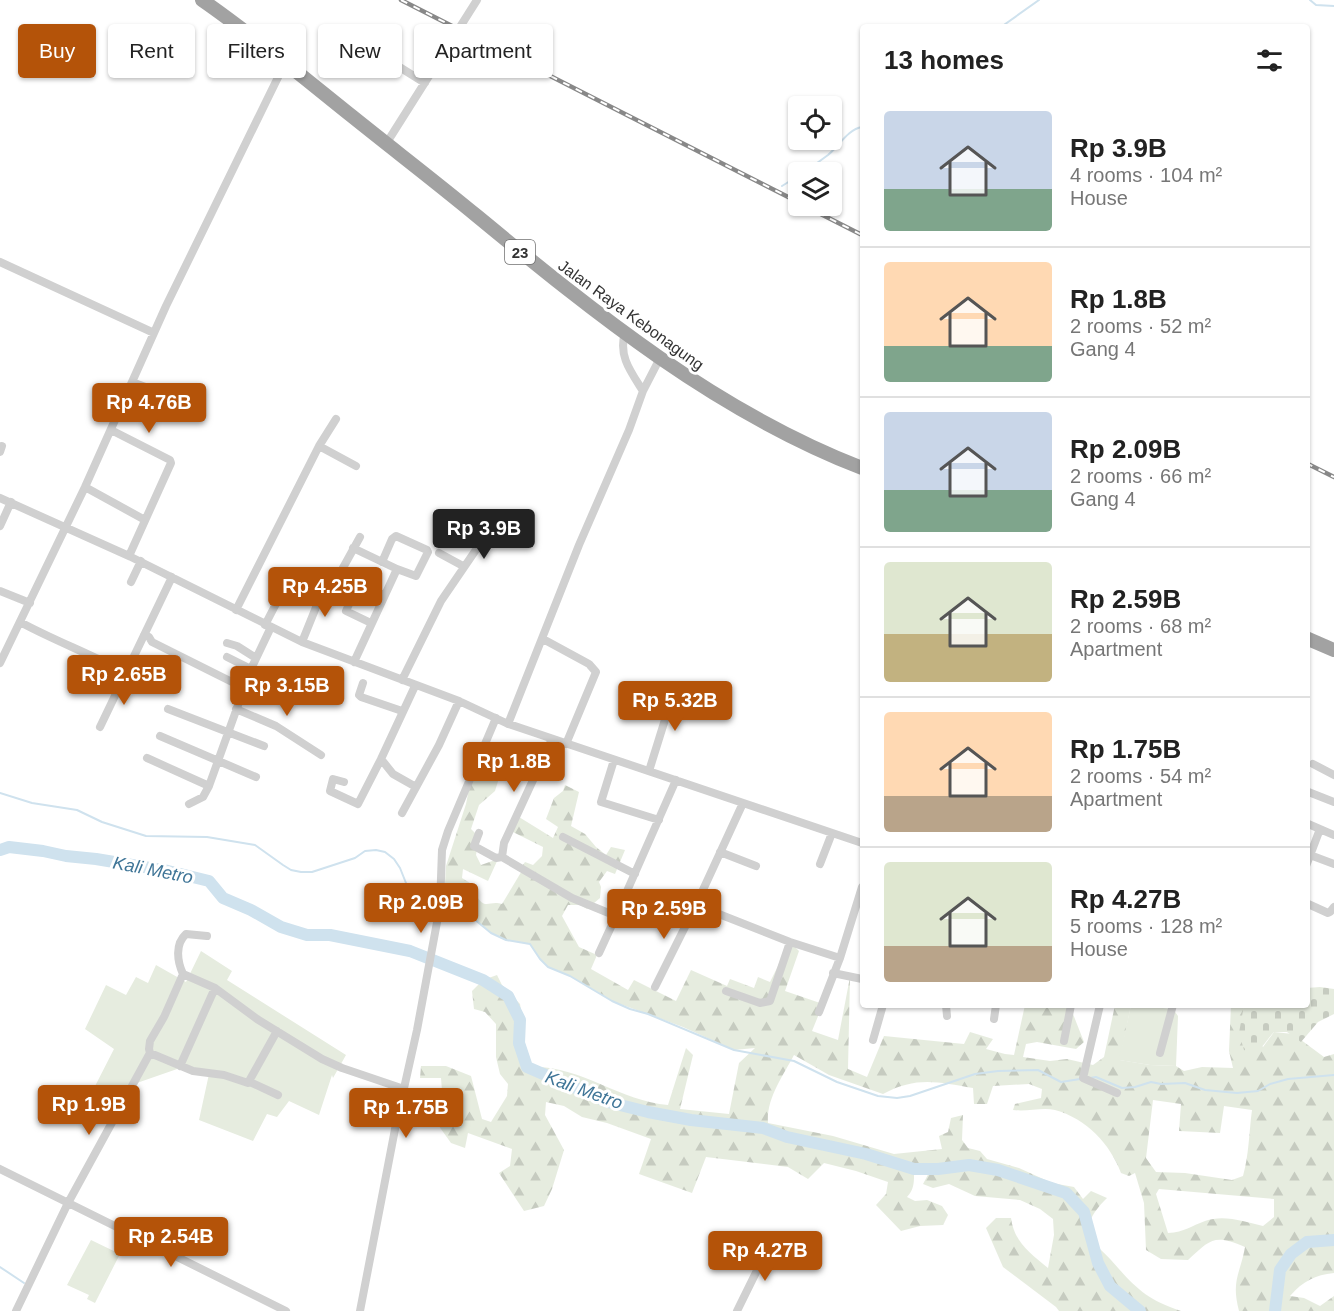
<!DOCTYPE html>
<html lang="en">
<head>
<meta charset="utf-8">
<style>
  :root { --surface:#fff; --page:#f6f6f6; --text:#222; --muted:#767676; --line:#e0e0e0; --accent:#b45309 }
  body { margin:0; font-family:Helvetica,sans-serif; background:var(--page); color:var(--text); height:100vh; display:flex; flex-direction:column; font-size:22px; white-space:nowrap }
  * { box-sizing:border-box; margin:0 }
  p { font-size:20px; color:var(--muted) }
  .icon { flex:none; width:33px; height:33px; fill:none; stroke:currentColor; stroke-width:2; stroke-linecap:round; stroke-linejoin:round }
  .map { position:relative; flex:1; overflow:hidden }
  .side { position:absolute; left:860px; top:24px; width:450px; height:984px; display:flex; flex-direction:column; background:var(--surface); border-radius:6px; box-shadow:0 2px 4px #0004 }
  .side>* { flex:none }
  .guide { position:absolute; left:18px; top:24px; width:570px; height:54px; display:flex; gap:12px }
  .buttons { position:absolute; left:788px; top:96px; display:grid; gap:12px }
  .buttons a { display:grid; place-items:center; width:54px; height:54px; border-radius:6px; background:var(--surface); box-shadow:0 2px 4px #0004; font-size:30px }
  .price { position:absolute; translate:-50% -51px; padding:0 14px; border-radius:6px; background:var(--accent); color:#fff; font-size:20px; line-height:39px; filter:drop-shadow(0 2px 3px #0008) }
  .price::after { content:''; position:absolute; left:50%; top:36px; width:18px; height:14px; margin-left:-9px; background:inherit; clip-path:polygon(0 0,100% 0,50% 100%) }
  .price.current { background:#222; color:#fff }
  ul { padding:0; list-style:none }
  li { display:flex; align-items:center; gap:18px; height:150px; padding:0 24px }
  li+li { border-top:2px solid var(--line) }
  li span { display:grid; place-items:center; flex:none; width:168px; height:120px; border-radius:6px; color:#555 }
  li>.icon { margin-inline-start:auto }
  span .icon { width:72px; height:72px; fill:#fffc; stroke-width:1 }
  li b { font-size:26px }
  h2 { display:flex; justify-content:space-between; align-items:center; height:72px; padding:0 24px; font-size:26px }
  .tag { padding:0 21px; border-radius:6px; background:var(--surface); box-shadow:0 2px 4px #0004; font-size:21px; line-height:54px }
  .tag.current { background:var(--accent); color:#fff }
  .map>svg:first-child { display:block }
</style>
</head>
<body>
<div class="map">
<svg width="1334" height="1311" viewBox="0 0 1334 1311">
  <defs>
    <pattern id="forest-firs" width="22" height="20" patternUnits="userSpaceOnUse" patternTransform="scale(1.5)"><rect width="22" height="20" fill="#e6ecdf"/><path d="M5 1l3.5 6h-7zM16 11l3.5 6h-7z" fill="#c6cbc0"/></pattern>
    <pattern id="cemetery-stones" width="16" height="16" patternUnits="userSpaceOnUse" patternTransform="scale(1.5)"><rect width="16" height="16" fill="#e6ecdf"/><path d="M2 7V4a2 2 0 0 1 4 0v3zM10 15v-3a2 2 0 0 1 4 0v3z" fill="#c6cbc0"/></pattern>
  </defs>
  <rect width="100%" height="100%" fill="#fff"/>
  <path fill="url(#forest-firs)" fill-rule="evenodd" d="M473,769L500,775L495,791L479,805L471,829L479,837L476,855L481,865L498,859L488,881L463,869L462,878L478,888L476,895C485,911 489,900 502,904L523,869H520L525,862L533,865L542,856L543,847L511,831L519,817L553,838L558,827L546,819L554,798L563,791L565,785L579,792L571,826L585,834L596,847L606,855L611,847L625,850L615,874L607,871L599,882L601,887L600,898L587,909L580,905H568L562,916L579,947L597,955L591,969L628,990L634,980L676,1001L691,970L727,986L730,979L754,988L758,977L770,982L790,942L799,951L785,991L823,1004L812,1031L838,1040L850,977L848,1069L867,1077L884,1036L964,1044L970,1032L993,1039L986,1049L1005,1054L1014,1055L1025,1005H1074L1073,1014L1084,1042L1076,1049L1037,1042L1026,1044L1023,1057L1050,1061L1067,1059L1093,1065L1104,1057L1115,1005H1131L1120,1060L1150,1065L1176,1066L1184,1071L1202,1067L1233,1068L1229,1051L1231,1005H1244L1243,1015L1263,1047L1274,1032L1293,1034L1324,1057L1334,1054V1273C1315,1275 1303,1281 1290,1296L1304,1298L1320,1306L1334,1296V1311H1239C1231,1280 1240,1275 1245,1247C1214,1234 1211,1239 1188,1260L1161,1259L1146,1250L1144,1203L1135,1173L1129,1176L1121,1173C1110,1144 1087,1119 1055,1110C1042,1107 1027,1112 1013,1110L1015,1104L1041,1098L1042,1089L1029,1084L993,1086L987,1104H974L973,1088C938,1082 916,1076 883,1094L829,1075L794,1055C783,1076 766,1099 768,1123L833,1136L894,1154L942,1149L939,1136L948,1132L951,1118L963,1115L962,1140L968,1148L980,1151L987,1159L1019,1168L1052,1183L1074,1187L1083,1199L1091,1191L1107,1198C1098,1207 1085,1221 1090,1235C1093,1244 1104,1252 1111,1260C1135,1287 1145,1299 1181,1311H1059L1056,1307L1003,1267L986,1228L996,1218H1011C1014,1242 1030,1253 1048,1268L1054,1235L1053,1219L1040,1209L1020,1200L975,1196L949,1184L933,1188L923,1184L931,1169H914C914,1180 915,1189 907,1197L915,1201L927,1200L942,1206L948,1215L943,1225L920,1226L901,1231L876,1205L886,1194L888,1182L856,1171L824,1163L808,1179L788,1167L706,1157L692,1193L639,1174L651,1139L607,1123L582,1117L564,1106L546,1102L545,1115L564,1150L552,1189L544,1206L524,1211L499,1173L510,1166L512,1149L468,1133L465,1148L451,1143L436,1122L444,1116L441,1078H420L421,1066H446L471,1076L482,1119L491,1122L507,1096L508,1084L500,1074L496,1057V1024L485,1012L474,1009L472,991L483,980L497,975L502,985L520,1004L523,1022L519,1043L527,1067C577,1063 619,1101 668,1105L686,1048L693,1055L680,1109L729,1114L739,1063L755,1048L734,1050L683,1027L612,1001L570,976L548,967L540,959L530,944L506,940L491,933L474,919L439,914L443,883H445L446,866L466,804ZM1153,1100L1181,1104L1179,1131L1220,1133L1224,1106L1252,1110C1249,1132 1249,1155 1243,1176L1232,1180L1185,1173L1156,1172L1146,1158ZM1159,1189L1274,1199V1217L1263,1226C1245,1222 1224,1214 1205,1221C1191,1226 1185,1232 1168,1233L1156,1194Z"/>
  <path fill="url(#cemetery-stones)" d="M1320,987L1334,989V1014L1318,1022L1301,1042L1287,1032H1274C1264,1042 1260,1057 1244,1050L1239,1033L1244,1005H1306L1307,988Z"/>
  <path fill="#e6ecdf" d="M201,951L232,971L227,980L346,1055L333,1078L332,1075L319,1115L289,1101L277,1117L267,1114L253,1141L199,1120L209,1074L180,1068L134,1084L120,1112L91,1094L114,1049L85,1029L106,985L126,995L136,977L148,983L156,965L186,982Z
    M1131,1005L1173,1009L1178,1016L1176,1066L1150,1065L1119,1060Z
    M91,1240L120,1254L95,1303L87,1299L89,1295L67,1285Z"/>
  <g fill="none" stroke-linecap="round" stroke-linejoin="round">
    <path stroke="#cfe2ee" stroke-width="2" d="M1310,0L1316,5L1334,6
      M1001,27L1039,0
      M803,172C812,167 820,161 828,155C839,146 848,129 862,127
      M782,186L798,176
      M0,793L32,803L77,810L102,822L146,836L207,837L255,845L283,865L291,870L301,872H312L355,858L365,851L376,850L385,852L394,859L400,868L414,903L420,908L447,916L474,919L491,933L506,940L530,944L540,959L548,967L570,976L612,1001L630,1009L648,1014L734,1050L794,1061L837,1082L878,1096L897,1098L910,1096L975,1074L998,1071L1038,1070L1061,1082L1080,1079
      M1090,1078L1096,1077L1122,1088L1135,1087L1151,1082L1161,1084L1185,1083L1205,1090L1237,1093L1258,1091L1270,1084L1288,1079L1334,1075
      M0,1267L24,1283"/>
    <path stroke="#cfe2ee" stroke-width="12" d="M0,850L9,847L43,851L66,856L96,859L168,871L209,881L223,898L251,910L281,927L307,935H330L410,951L483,980L508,996L520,1020L519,1043L527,1067L608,1102L648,1112L691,1120L763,1128L787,1137L866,1154L914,1169H938L969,1165L998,1170L1066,1193L1084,1212L1098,1263L1110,1286L1140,1311
      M1275,1311L1280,1270L1291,1254L1307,1242L1334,1240"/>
    <path stroke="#d0d0d0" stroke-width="8" d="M377,53L425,83
      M386,144L477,0
      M0,262L154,333
      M132,382L183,401
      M643,391L660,358
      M111,430L170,460L171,463L129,556
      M319,446L356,466
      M0,452L2,446
      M85,487L145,520
      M0,498L129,556L302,642L459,701L506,723L862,843
      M0,526L11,502
      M360,537L339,575L384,595
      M353,548L397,569
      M439,553L463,566
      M131,582L141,561
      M358,584L346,611L371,623
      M0,591L30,603
      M236,610L319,446L336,419
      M20,622C55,641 91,654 126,673
      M265,625L291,575
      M144,635L149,637L152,642L244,688
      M543,639L589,664L596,672L566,744
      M302,642L325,585
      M227,643L237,646L256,658
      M227,657L251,669
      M354,662L397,569L416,576L428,552L427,550L396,536L392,539L382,562
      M0,663L85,487L166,306L285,63
      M402,680L441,601L484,538
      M363,683L359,695L361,697L402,711
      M168,709L264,746
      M236,709L276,726L321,755
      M508,724L579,545L629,430L643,391C631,372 618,356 625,333
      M100,727L172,577
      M160,736L256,777
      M552,739L504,843L502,857L572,898L616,916L676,780
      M147,758L209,786
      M381,759L393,774L416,787
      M614,760L601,802L659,820
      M1313,764L1334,775
      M649,771L668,710L661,702
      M344,782L333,779L330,791L358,804L381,759L415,686
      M1306,791L1334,802
      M189,804L203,797L209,786L251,669L271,627
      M402,813L439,745L459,701
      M1306,823L1334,835
      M479,833L474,846L496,858L502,857
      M563,837L635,874
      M720,852L756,866
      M1310,855L1334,864
      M820,864L832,833
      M1306,866L1320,829
      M1306,903L1328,913L1330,912L1334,907
      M696,905L790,942L840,958
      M599,953L616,916
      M833,973L862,979
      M183,974C177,961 175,944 186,934L207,936
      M655,987L696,905L743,803
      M726,991L760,1003L770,1001L790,942
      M946,1005L947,1016
      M1100,1005L1083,1078L1117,1093
      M819,1012L840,958L862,887
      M994,1019L996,1005
      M873,1040L883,1005
      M1064,1041L1071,1005
      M150,1053L193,1071L224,1075L248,1083L277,1031
      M1160,1053L1173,1005
      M180,1066L215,988
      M250,1082L278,1095
      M0,1169L286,1311
      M16,1311L68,1203L150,1053L149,1049L150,1041L164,1017L183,974L215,988L257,1019L322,1059L342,1068L404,1089
      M360,1311L396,1124L417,1030L440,906L442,850L448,831L496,718
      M737,1311L771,1242"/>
    <path stroke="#a2a2a2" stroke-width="14" d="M202,0C254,36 303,77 353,117C394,150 436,182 477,216C596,314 717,412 862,468
      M1306,638L1334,650"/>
    <defs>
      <path id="rail" d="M401,0L798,202
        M805,206L862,235
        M1306,463L1334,477"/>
    </defs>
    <use href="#rail" stroke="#888" stroke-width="4.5"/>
    <use href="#rail" stroke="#fff" stroke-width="2" stroke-dasharray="7" stroke-linecap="butt"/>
  </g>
  <g text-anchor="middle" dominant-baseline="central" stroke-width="6" stroke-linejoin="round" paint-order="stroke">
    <rect fill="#fff" stroke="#707070" stroke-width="1.5" x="505" y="240" width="30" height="24" rx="4.5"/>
    <g font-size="15" font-weight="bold" fill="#333">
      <text x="520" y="252">23</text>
    </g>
    <g font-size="16" fill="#333" stroke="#fff">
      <text transform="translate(631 315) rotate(36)">Jalan Raya Kebonagung</text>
    </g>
    <g font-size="18" font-style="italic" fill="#3f7597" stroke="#fff">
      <text transform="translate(153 870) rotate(11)">Kali Metro</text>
      <text transform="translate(584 1090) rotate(20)">Kali Metro</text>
    </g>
  </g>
</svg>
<div class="buttons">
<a><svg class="icon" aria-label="locate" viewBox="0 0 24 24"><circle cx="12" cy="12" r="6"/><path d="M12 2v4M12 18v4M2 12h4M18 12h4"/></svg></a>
<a><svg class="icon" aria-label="layers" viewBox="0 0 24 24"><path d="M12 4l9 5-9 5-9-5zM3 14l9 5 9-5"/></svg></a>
</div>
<b class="price" style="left:149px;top:434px">Rp 4.76B</b>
<b class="price current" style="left:484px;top:560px">Rp 3.9B</b>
<b class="price" style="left:325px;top:618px">Rp 4.25B</b>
<b class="price" style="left:124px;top:706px">Rp 2.65B</b>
<b class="price" style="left:287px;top:717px">Rp 3.15B</b>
<b class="price" style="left:675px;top:732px">Rp 5.32B</b>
<b class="price" style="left:514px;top:793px">Rp 1.8B</b>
<b class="price" style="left:421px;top:934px">Rp 2.09B</b>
<b class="price" style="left:664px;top:940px">Rp 2.59B</b>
<b class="price" style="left:89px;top:1136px">Rp 1.9B</b>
<b class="price" style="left:406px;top:1139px">Rp 1.75B</b>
<b class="price" style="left:171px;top:1268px">Rp 2.54B</b>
<b class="price" style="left:765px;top:1282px">Rp 4.27B</b>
<div class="guide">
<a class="tag current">Buy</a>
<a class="tag">Rent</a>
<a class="tag">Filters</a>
<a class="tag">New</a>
<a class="tag">Apartment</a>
</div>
<section class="side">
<h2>13 homes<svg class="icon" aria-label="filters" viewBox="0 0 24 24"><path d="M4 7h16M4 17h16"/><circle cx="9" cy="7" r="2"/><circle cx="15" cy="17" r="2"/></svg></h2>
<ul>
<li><span style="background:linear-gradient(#c9d6e8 65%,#7fa58c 0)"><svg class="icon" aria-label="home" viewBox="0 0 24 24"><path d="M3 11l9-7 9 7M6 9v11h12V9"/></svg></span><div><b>Rp 3.9B</b><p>4 rooms · 104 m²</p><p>House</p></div></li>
<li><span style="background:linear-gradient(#ffd9b3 70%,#7fa58c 0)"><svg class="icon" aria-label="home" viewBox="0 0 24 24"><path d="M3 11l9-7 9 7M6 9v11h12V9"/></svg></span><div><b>Rp 1.8B</b><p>2 rooms · 52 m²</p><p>Gang 4</p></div></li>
<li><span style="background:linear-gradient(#c9d6e8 65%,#7fa58c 0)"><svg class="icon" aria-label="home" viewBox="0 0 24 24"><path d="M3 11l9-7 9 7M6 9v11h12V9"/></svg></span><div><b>Rp 2.09B</b><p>2 rooms · 66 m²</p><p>Gang 4</p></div></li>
<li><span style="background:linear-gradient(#dfe7d0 60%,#c2b280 0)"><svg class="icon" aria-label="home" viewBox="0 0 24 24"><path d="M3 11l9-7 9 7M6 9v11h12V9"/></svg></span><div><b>Rp 2.59B</b><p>2 rooms · 68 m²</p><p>Apartment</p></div></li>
<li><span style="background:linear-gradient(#ffd9b3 70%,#b9a48a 0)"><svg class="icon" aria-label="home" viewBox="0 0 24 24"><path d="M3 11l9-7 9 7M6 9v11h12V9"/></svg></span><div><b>Rp 1.75B</b><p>2 rooms · 54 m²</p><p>Apartment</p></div></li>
<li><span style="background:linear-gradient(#dfe7d0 70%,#b9a48a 0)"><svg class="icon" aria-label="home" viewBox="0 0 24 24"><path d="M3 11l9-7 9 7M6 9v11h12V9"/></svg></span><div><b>Rp 4.27B</b><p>5 rooms · 128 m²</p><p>House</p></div></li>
</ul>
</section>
</div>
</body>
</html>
